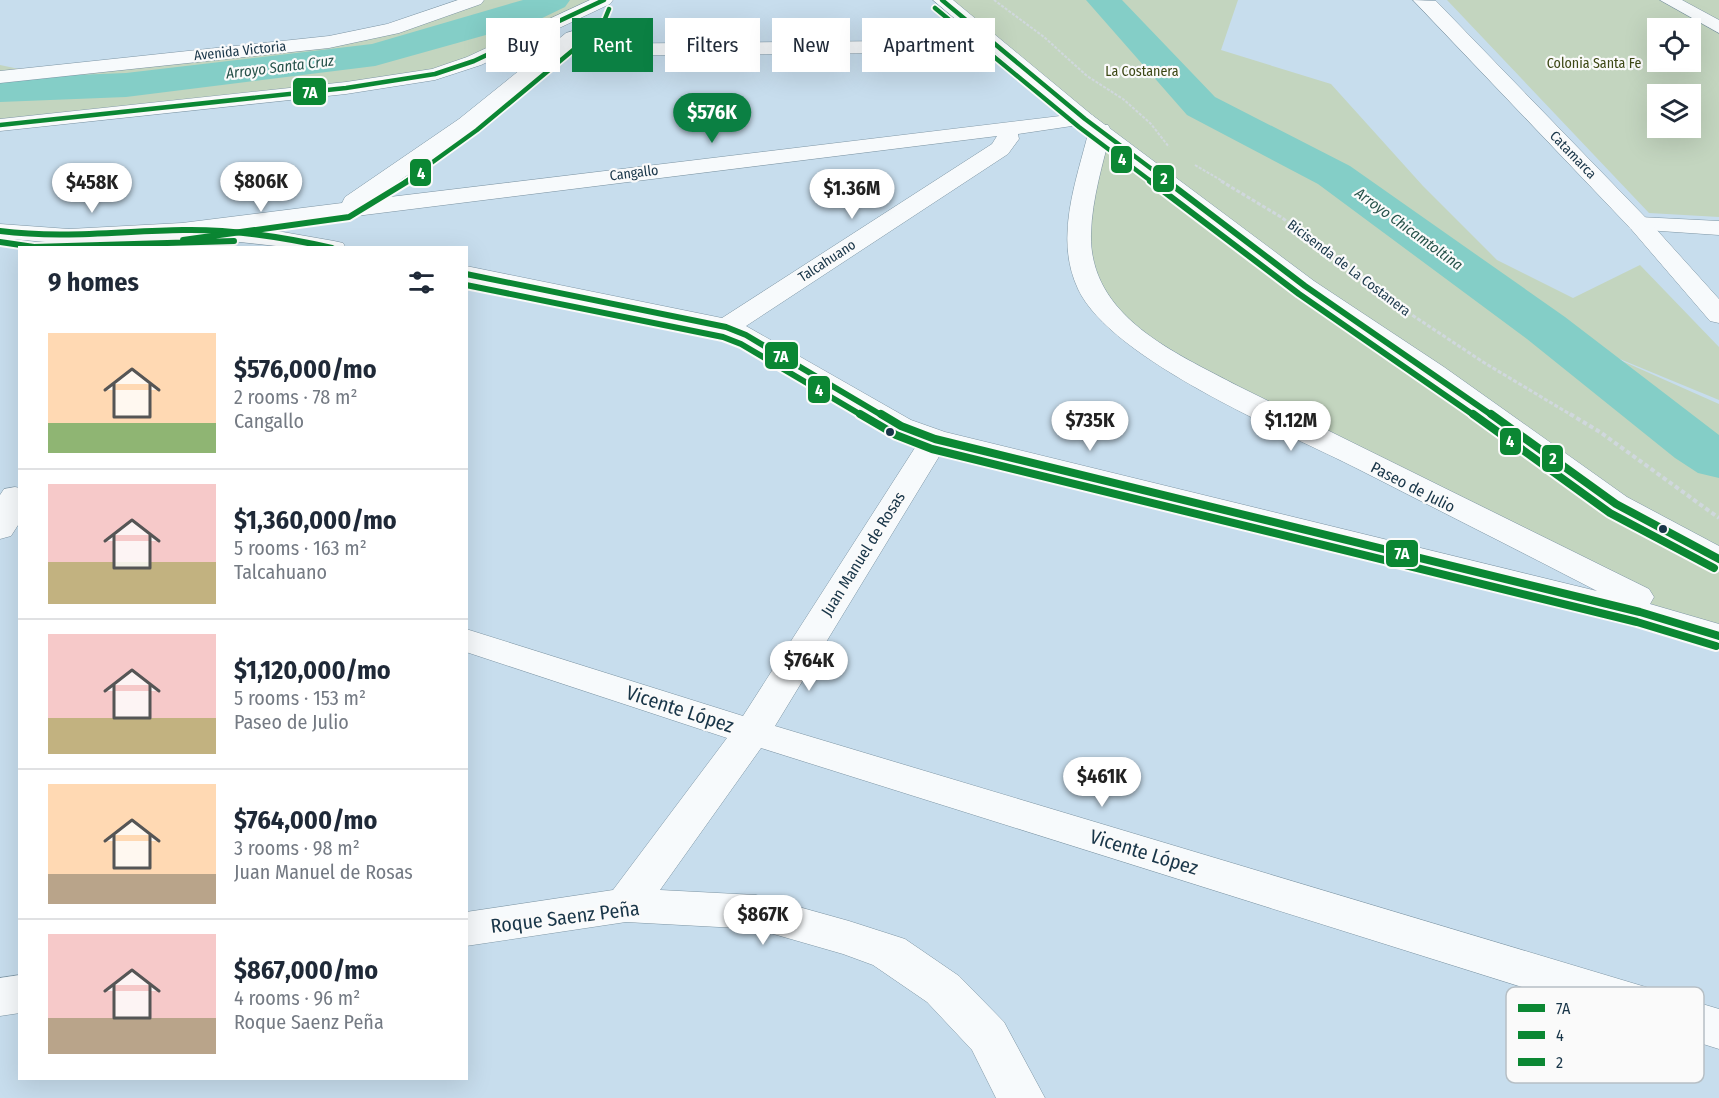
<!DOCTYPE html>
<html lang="en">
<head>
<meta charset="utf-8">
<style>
  :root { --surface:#fff; --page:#f6f6f7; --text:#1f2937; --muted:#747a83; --line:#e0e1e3; --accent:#0b8043 }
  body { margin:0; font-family:"Fira Sans Condensed",sans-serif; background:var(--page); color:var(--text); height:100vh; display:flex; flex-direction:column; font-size:22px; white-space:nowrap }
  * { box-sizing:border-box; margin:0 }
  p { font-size:20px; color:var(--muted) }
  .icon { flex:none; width:33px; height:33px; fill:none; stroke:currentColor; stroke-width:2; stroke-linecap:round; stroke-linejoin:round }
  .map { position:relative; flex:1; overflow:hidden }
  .side { position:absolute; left:18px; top:246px; width:450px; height:834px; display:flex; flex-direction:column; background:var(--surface); border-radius:0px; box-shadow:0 6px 24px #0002 }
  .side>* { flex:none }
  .top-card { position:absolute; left:486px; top:18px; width:570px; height:54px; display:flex; gap:12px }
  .fabs { position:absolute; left:1647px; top:18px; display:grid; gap:12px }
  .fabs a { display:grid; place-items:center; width:54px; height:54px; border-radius:0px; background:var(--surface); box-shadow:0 6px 24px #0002; font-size:30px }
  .price { position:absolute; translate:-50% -51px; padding:0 14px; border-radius:21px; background:#fff; color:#222; font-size:20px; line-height:39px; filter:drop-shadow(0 2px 3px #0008) }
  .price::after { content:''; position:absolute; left:50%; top:36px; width:18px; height:14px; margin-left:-9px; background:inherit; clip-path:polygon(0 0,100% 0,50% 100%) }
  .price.current { background:var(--accent); color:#fff }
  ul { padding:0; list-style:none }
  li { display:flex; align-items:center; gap:18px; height:150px; padding:0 30px }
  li+li { border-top:2px solid var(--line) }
  li span { display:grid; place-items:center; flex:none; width:168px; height:120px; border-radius:0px; color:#555 }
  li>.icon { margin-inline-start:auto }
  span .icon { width:72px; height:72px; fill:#fffc; stroke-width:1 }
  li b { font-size:26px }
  h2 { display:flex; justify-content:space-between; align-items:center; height:72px; padding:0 30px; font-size:26px }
  .chip { padding:0 21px; border-radius:0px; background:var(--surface); box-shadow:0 6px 24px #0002; font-size:21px; line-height:54px }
  .chip.current { background:var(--accent); color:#fff }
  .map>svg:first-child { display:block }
</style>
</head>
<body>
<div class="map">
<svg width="1719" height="1098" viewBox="0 0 1719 1098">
  <rect width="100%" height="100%" fill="#c7dded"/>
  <path fill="#c3d5bf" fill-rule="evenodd" d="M475,0H604L435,74L0,125V65L38,73L329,42Z
    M942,0H1238L1221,50L1331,84L1423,186L1497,260L1573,298L1640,265L1719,347V400L1593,348L1719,404V634L1708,632L1335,447L1100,308L1079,238L1100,130Z
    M1447,0H1719V217L1649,213ZM1658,28H1690V62H1658ZM1658,94H1690V128H1658Z"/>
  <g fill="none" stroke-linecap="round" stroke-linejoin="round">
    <path fill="#84cec7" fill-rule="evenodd" d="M523,0H570L565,7L536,21L375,66L126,97L0,102V78L126,73L372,44Z
      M1086,0H1122L1215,97L1350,166L1565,317L1719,435V478L1698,473L1675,458L1527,339L1318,184L1187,115Z"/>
    <defs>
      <path id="minor" d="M458,0H484L481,4L399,33L329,48L0,83V71L329,36L387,24Z
        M590,0H613L610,4L481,65L435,80L346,94L0,131V119L346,82L432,69L467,57Z
        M1660,0H1682L1719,20V33Z
        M573,31L582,37L576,44L998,40L1008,46L998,52L563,56L474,129L373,199L1085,113L1092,115L1096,119L1092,123L1018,134L1019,139L1008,154L746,326L911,420L945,432L1597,591C1518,550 1438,510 1358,469C1287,433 1111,360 1078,289C1054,238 1076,182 1089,130L1092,125H1108L1111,130C1103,164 1092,198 1091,234C1089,317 1176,353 1238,386L1649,589L1654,597L1650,604L1719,624V647L1631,621L943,450L775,726L1719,1009V1049L761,748L660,890L756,895L849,921L905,939L959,976L1004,1022L1045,1098H996L972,1050L927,1002L873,965L843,954L756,929L626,922L466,946V912L613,890L727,738L466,652V629L743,716L918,443L891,432L736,341L719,334L466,282V266L722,318L992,144L997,136L260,228L334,241L343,243L346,248H294L203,238L69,244L0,238V224L69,229L182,223L342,203L345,197L459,119L566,33Z
        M1639,217L1719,221V235L1631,229L1627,224L1631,219Z
        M15,487L20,488V522L11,536L0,539V495L4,489Z
        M20,975V1013L0,1016V978Z"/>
      <path id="tertiary" d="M933,0H953L1092,115L1314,281L1444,367L1627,497L1719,546V569L1707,566L1605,511L1424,379L1296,291L1078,123Z
        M1413,0L1436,1L1647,219L1719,299V323L1710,321L1631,229Z"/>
    </defs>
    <use href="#minor" stroke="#7d95a4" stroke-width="1"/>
    <use href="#tertiary" stroke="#7d95a4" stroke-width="1"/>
    <path stroke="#d0d8dd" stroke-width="2" stroke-dasharray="3 1.5" stroke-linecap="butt" d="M994,0L1044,37L1087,76L1123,99L1151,124L1169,147
      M1195,165L1224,182"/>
    <path stroke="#d0d8dd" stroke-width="3" stroke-dasharray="4 2" stroke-linecap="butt" d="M1221,181L1281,217L1409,313L1483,362L1573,416"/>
    <path stroke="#d0d8dd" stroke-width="4" stroke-dasharray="4.5 3" stroke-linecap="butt" d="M1570,414L1600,432L1719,518"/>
    <use href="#minor" fill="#f7fafc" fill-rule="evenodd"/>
    <use href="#tertiary" fill="#f7fafc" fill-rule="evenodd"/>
    <defs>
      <path id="bus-1-far2" d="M0,125L346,88L435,74L474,61L604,0"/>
      <path id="bus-1-far1" d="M0,231C61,239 121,231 183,230C233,229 283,237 332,248
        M466,274L726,327L746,335L883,416"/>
      <path id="bus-1" d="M881,414L901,426L935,439L1640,612L1719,636"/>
      <path id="bus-2-far2" d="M935,8L1079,127L1152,182
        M405,182L477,130L602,26L609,9"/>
      <path id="bus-2-far1" d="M1150,181L1299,294L1475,416
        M183,240L349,217L408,181
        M0,242L34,247L234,241
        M466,285L723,337L741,344L863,416"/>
      <path id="bus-2" d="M860,414L896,435L932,449L1637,622L1716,646
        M1473,414L1610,513L1714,568"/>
      <path id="bus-3-far2" d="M942,0L1085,119L1169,182"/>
      <path id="bus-3-far1" d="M1167,181L1305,286L1493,416"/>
      <path id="bus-3" d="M1491,414L1616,504L1719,559"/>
    </defs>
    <use href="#bus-1-far2" stroke="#fafafa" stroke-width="8"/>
    <use href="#bus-1-far1" stroke="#fafafa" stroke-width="10"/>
    <use href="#bus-1" stroke="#fafafa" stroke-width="12"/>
    <use href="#bus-2-far2" stroke="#fafafa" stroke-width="8"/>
    <use href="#bus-2-far1" stroke="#fafafa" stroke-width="10"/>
    <use href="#bus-2" stroke="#fafafa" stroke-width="12"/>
    <use href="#bus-3-far2" stroke="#fafafa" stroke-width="8"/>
    <use href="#bus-3-far1" stroke="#fafafa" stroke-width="10"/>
    <use href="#bus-3" stroke="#fafafa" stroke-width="12"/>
    <use href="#bus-1-far2" stroke="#0b8733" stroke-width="4.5"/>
    <use href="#bus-1-far1" stroke="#0b8733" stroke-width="6"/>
    <use href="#bus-1" stroke="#0b8733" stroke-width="8"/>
    <use href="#bus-2-far2" stroke="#0b8733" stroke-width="4.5"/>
    <use href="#bus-2-far1" stroke="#0b8733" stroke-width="6"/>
    <use href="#bus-2" stroke="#0b8733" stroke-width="8"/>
    <use href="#bus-3-far2" stroke="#0b8733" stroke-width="4.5"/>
    <use href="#bus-3-far1" stroke="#0b8733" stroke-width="6"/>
    <use href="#bus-3" stroke="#0b8733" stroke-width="8"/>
  </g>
  <g fill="#183548" stroke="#fafafa" stroke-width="2">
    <circle cx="890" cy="432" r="5"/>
    <circle cx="1663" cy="529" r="5"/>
  </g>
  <g text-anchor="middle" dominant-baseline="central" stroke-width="4.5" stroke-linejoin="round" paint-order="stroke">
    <g font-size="14" fill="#183548" stroke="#fafafa">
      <text transform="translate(240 51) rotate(-6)">Avenida Victoria</text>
      <text transform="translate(1573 155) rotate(46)">Catamarca</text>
      <text transform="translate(634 173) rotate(-7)">Cangallo</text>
      <text transform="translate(827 261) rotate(-33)">Talcahuano</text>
      <text transform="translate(1349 268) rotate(37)">Bicisenda de La Costanera</text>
    </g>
    <g font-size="14" fill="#3d4815" stroke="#fafafa">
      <text x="1594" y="63">Colonia Santa Fe</text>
      <text x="1142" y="71">La Costanera</text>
    </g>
    <g font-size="15" font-style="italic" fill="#27534b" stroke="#fafafa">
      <text transform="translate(280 67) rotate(-7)">Arroyo Santa Cruz</text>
      <text transform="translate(1409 229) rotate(36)">Arroyo Chicamtoltina</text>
    </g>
    <g font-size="16" fill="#183548" stroke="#fafafa">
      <text transform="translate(1413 487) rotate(27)">Paseo de Julio</text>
      <text transform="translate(863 554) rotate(-58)">Juan Manuel de Rosas</text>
    </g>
    <g font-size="20" fill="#183548" stroke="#fafafa">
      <text transform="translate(680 709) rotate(18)">Vicente López</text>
      <text transform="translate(1144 852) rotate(17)">Vicente López</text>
      <text transform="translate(565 917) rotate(-7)">Roque Saenz Peña</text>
    </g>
  </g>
  <rect x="1506" y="987" width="198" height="96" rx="9" fill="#fafafa" stroke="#b6bfc5" stroke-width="1.5"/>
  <rect x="1518" y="1004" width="27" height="8" fill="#0b8733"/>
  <rect x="1518" y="1031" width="27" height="8" fill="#0b8733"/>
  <rect x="1518" y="1058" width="27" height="8" fill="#0b8733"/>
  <g font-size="16" fill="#183548">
    <text x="1556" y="1014">7A</text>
    <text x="1556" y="1041">4</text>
    <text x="1556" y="1068">2</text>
  </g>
  <g stroke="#fafafa" stroke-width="2">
    <rect x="292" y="77" width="35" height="29" rx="6" fill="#0b8733"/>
    <rect x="1110" y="145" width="23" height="29" rx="6" fill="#0b8733"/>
    <rect x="409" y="158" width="23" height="29" rx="6" fill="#0b8733"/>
    <rect x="1152" y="164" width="23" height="29" rx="6" fill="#0b8733"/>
    <rect x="764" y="341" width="35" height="29" rx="6" fill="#0b8733"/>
    <rect x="807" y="375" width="24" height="29" rx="6" fill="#0b8733"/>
    <rect x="1499" y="427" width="23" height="29" rx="6" fill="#0b8733"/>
    <rect x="1541" y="444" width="23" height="29" rx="6" fill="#0b8733"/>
    <rect x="1385" y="539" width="34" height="29" rx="6" fill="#0b8733"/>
  </g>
  <g font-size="16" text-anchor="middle" font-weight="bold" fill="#fff">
    <text x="310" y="98">7A</text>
    <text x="1122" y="165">4</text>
    <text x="421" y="179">4</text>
    <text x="1164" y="184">2</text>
    <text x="781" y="362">7A</text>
    <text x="819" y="396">4</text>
    <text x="1510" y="447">4</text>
    <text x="1553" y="464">2</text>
    <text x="1402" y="559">7A</text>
  </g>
</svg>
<div class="fabs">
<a><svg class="icon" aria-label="locate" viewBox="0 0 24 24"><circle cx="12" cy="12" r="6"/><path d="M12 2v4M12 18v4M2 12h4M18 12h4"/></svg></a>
<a><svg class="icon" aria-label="layers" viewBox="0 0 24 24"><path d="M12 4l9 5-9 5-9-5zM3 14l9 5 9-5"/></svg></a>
</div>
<b class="price current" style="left:712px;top:144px">$576K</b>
<b class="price" style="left:261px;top:213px">$806K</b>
<b class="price" style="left:92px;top:214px">$458K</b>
<b class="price" style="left:852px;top:220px">$1.36M</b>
<b class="price" style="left:1090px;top:452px">$735K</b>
<b class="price" style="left:1291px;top:452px">$1.12M</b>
<b class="price" style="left:809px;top:692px">$764K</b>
<b class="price" style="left:1102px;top:808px">$461K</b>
<b class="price" style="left:763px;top:946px">$867K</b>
<div class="top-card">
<a class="chip">Buy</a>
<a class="chip current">Rent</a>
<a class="chip">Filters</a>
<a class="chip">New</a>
<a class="chip">Apartment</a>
</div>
<section class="side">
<h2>9 homes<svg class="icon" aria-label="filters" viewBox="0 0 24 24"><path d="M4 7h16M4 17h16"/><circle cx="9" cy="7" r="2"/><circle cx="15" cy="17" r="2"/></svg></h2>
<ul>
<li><span style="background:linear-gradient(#ffd9b3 75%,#8fb573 0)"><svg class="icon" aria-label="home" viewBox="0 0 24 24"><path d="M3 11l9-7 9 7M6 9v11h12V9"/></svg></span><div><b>$576,000/mo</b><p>2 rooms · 78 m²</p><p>Cangallo</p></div></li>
<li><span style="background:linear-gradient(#f6c9c9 65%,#c2b280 0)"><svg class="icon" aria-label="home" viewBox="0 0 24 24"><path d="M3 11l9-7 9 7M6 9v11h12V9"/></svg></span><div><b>$1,360,000/mo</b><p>5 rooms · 163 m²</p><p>Talcahuano</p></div></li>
<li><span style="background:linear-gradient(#f6c9c9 70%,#c2b280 0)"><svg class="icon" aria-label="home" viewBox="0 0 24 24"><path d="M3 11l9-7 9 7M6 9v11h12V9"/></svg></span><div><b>$1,120,000/mo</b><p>5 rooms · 153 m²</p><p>Paseo de Julio</p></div></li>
<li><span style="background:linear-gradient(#ffd9b3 75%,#b9a48a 0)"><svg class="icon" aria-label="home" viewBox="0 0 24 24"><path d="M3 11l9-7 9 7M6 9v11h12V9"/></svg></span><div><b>$764,000/mo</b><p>3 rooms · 98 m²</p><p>Juan Manuel de Rosas</p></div></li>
<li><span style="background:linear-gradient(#f6c9c9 70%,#b9a48a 0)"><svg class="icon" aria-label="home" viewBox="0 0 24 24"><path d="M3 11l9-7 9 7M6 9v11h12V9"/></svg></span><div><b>$867,000/mo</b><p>4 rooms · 96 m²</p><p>Roque Saenz Peña</p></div></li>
</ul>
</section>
</div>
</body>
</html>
